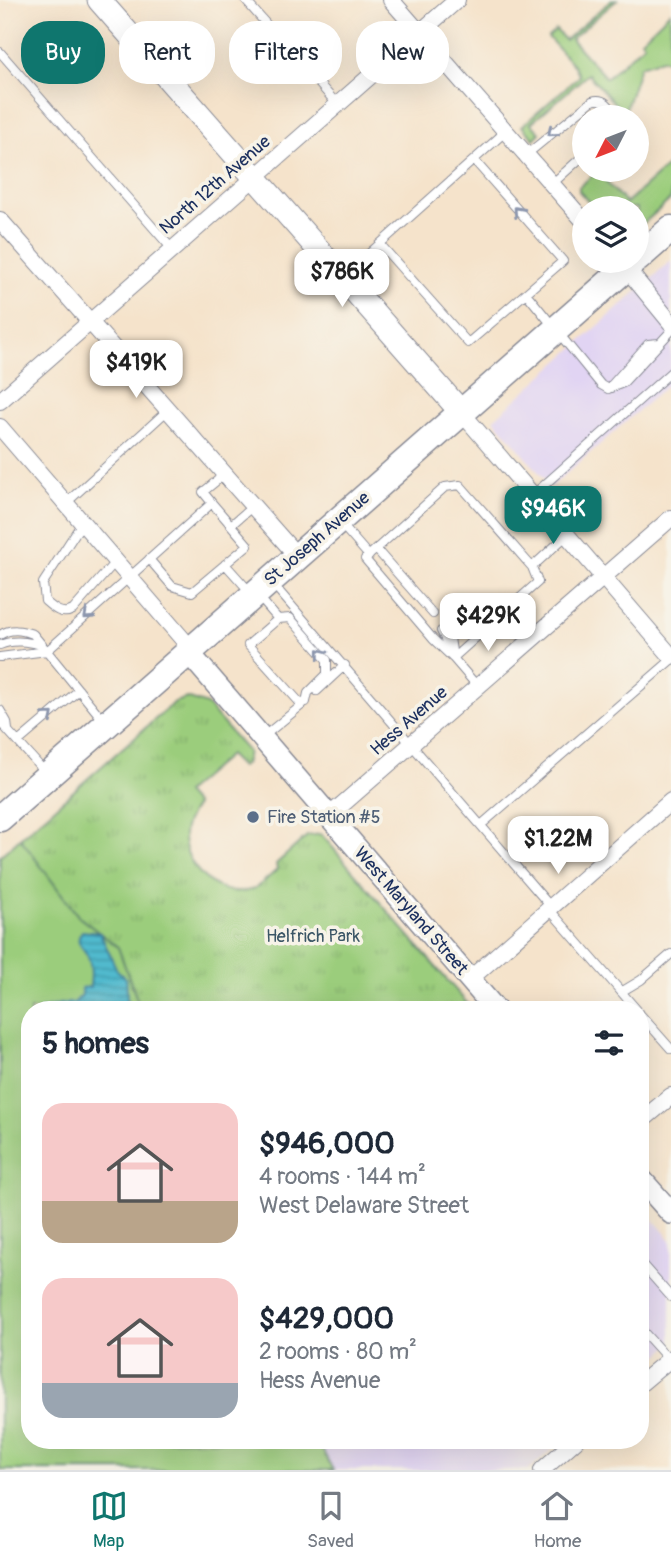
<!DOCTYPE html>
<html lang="en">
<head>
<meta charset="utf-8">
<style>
  :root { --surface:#fff; --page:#f6f6f7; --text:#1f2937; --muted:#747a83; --line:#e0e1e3; --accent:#0f766e }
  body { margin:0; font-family:Pangolin,sans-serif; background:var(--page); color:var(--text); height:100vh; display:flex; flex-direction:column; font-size:26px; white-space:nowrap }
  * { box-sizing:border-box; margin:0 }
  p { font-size:23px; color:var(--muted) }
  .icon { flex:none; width:38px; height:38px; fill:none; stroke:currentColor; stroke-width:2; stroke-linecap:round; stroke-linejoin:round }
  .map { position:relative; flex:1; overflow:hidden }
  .panel { position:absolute; left:21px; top:1001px; width:628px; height:448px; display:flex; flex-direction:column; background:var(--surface); border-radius:28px; box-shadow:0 7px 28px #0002 }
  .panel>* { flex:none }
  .hud { position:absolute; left:21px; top:21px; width:630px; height:63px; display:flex; gap:14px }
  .needle { width:46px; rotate:228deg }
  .buttons { position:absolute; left:572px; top:105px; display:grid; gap:14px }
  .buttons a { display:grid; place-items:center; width:77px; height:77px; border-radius:50%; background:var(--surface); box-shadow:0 7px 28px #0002; font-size:35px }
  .price { position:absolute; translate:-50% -60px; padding:0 16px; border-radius:14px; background:#fff; color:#222; font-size:23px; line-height:46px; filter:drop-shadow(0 2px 4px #0008) }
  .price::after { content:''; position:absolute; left:50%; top:42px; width:21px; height:16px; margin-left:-10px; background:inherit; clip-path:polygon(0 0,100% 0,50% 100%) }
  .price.current { background:var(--accent); color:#fff }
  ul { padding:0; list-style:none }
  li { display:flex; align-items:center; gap:21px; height:175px; padding:0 21px }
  li span { display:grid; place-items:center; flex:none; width:196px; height:140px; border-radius:21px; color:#555 }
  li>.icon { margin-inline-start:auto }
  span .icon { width:84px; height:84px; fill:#fffc; stroke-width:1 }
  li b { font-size:30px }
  h2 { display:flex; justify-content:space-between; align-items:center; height:84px; padding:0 21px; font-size:30px }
  .tag { padding:0 24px; border-radius:28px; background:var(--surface); box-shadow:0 7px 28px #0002; font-size:24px; line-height:63px }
  .tag.current { background:var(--accent); color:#fff }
  .dock { display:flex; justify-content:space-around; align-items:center; height:98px; border-top:2px solid var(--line); background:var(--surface); font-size:19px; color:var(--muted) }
  .dock a { display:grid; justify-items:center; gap:4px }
  .dock .current { color:var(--accent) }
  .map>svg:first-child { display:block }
</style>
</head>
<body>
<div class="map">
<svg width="671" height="1470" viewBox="0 0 671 1470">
  <defs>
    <pattern id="park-tufts" width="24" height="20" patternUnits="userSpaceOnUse" patternTransform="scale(1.75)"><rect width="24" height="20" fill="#9bcd7c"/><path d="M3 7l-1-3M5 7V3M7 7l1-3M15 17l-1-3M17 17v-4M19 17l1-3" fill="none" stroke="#85b06e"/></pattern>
    <pattern id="water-rules" width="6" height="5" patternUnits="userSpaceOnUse" patternTransform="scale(1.75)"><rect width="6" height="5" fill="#51bace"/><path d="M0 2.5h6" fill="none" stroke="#4298aa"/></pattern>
  </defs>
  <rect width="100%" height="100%" fill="#f7f3e8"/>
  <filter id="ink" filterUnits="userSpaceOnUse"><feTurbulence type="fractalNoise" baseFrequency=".0143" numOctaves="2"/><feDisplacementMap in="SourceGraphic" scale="14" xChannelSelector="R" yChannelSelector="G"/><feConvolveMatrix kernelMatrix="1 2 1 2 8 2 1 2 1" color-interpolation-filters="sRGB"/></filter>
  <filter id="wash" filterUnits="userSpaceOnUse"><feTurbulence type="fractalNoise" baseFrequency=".00686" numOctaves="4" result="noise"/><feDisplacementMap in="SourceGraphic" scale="28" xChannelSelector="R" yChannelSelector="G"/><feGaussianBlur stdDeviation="1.57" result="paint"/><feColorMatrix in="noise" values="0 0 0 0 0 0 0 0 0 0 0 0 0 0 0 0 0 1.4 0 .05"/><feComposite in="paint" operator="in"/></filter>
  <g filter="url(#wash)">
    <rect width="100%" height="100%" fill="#f5e3cb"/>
    <path fill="#e1d4f3" d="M671,261V382L551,487L494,419Z
      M640,1204L671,1240V1344L641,1371Z
      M317,1440H562L528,1470H333Z"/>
    <path fill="#9bcd7c" stroke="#5b7e6d" stroke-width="2" d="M612,0H617L571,39L606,78L644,44L641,40L670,12L671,62L662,59L640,66L624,114L588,74L531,123L540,133L534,139L522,126L579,76L574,66L548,37L556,30L565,40Z
      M671,163V199L637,229V208H594L579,191V187L599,170H605L611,177L606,182L626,203Z
      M20,838L79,917L118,947L141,1010H30V1440H317L333,1470H0V856Z"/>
    <path fill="url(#park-tufts)" stroke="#5b7e6d" stroke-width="2" d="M187,698L207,705L248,752L245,764L241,767L229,755L185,793L196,805C190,814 184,825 184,835C184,867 218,900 251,890C260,887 269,876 277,870L276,864L307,836L321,834L473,1010H141L118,947L79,917L20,838L175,702Z"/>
    <path fill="url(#water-rules)" stroke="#367496" stroke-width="2" d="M82,931L100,933L117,970L126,978C128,989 125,999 129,1010H39L60,1004L74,1003L82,995V988L90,987C91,977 92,967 88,957C84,946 73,944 82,931Z"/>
  </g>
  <g filter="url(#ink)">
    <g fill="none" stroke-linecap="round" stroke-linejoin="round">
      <defs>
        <path id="service" d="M245,0L337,104
          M0,52L172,249
          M526,155L592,101C604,97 611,106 615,117
          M552,184L584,155
          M380,244L468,343L563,261L474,160
          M345,275L505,132
          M526,293L601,385L608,389L623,383L671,331
          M608,389L648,344L659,343
          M533,495L671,372
          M212,503L203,492L225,474
          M65,504L169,409
          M82,523L43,583L45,601C54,609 62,616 73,610L115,562
          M341,524L369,556
          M231,525L253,506
          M376,549L433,614
          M225,564L251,593
          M532,567L567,535
          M272,583L551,907
          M259,597L278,619L248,645L302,705L264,736
          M278,619L290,618L327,660V674L308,693L306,702
          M446,627L449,631L453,658
          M441,631L448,645
          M0,635C11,628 21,630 33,634L104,721
          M0,645C14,639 28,642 42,645
          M0,657L47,651L212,503L248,545L192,592L172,586L149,559
          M453,658L538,582L532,567L460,485L445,487L365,559L433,639L453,658L478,687
          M317,691L345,665
          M0,710L7,722L8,730
          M0,722L45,772
          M18,742L79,690
          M481,825L671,660
          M549,909L637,1010
          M621,992L641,980L671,954
          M640,1014L671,1049
          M640,1262L671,1297
          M640,1328L669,1360"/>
        <path id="minor" d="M391,0L584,221
          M0,220L298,557
          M622,263L671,323
          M0,401L457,0
          M462,413L671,656
          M0,427L192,650
          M329,816L671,518
          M470,979L671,801
          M640,1122L671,1096
          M640,1384L671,1358
          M542,1470L576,1440"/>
        <path id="tertiary" d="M189,653L496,1010
          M640,1178L671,1213"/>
        <path id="secondary" d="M99,0L462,413"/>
        <path id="primary" d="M637,259L671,229
          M0,818L634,261"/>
      </defs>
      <use href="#service" stroke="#888994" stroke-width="10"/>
      <use href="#minor" stroke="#888994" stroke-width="18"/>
      <use href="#tertiary" stroke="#888994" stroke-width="24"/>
      <use href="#secondary" stroke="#888994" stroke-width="25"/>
      <use href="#primary" stroke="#888994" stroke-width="29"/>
      <use href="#service" stroke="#fff" stroke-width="8"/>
      <use href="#minor" stroke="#fff" stroke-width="16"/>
      <use href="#tertiary" stroke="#fff" stroke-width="21"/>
      <use href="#secondary" stroke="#fff" stroke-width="23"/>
      <use href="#primary" stroke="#fff" stroke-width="26"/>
    </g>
    <defs><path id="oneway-chevron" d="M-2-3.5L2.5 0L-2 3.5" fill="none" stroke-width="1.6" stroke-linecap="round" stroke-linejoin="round" transform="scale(1.75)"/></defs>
    <g stroke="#8d97ae">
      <use href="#oneway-chevron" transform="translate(552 132) rotate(139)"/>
      <use href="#oneway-chevron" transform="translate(518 211) rotate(-132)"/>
      <use href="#oneway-chevron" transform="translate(88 615) rotate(138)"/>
      <use href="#oneway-chevron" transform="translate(321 653) rotate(-128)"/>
      <use href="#oneway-chevron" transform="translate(49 716) rotate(-40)"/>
    </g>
  </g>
  <circle fill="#5c6f8a" stroke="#f7f3e8" stroke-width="2.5" cx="253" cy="817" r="7"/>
  <g text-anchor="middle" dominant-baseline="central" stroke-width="7" stroke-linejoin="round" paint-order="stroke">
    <g font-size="18" fill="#1b2f5e" stroke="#f7f3e8">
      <text transform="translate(215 185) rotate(-41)">North 12th Avenue</text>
      <text transform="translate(317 539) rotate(-41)">St Joseph Avenue</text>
      <text transform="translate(409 721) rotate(-41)">Hess Avenue</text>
      <text transform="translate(411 911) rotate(49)">West Maryland Street</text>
    </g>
    <g font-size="18" fill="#4e5e75" stroke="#f7f3e8" text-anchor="start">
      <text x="267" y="817">Fire Station #5</text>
    </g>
    <g font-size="18" fill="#3b5666" stroke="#f7f3e8">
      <text x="313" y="936">Helfrich Park</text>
    </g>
  </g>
</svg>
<div class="buttons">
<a><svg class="needle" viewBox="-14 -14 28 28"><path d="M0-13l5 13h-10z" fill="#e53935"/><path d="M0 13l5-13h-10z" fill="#747a83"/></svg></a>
<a><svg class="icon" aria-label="layers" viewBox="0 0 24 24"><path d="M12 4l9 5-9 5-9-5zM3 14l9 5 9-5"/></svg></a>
</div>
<b class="price" style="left:342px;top:309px">$786K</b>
<b class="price" style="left:136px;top:400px">$419K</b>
<b class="price current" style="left:553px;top:546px">$946K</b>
<b class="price" style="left:488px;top:653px">$429K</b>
<b class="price" style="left:558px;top:876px">$1.22M</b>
<div class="hud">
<a class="tag current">Buy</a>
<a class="tag">Rent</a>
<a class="tag">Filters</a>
<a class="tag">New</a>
</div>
<section class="panel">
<h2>5 homes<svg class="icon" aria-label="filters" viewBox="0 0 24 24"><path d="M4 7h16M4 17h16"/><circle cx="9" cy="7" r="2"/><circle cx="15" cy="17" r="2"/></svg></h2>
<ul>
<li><span style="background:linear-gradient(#f6c9c9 70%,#b9a48a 0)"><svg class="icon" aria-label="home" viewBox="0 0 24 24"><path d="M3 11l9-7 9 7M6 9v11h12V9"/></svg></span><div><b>$946,000</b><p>4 rooms · 144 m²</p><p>West Delaware Street</p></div></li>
<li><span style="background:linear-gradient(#f6c9c9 75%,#9aa5b1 0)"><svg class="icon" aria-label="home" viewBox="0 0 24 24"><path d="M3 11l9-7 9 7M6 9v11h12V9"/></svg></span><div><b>$429,000</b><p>2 rooms · 80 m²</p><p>Hess Avenue</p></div></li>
</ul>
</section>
</div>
<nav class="dock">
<a class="current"><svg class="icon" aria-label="map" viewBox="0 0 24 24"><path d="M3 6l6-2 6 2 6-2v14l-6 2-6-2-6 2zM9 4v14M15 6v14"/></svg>Map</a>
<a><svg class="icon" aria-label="saved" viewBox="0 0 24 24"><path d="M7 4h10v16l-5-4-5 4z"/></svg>Saved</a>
<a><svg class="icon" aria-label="home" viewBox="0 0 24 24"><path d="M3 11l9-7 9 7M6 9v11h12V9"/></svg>Home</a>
</nav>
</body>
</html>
